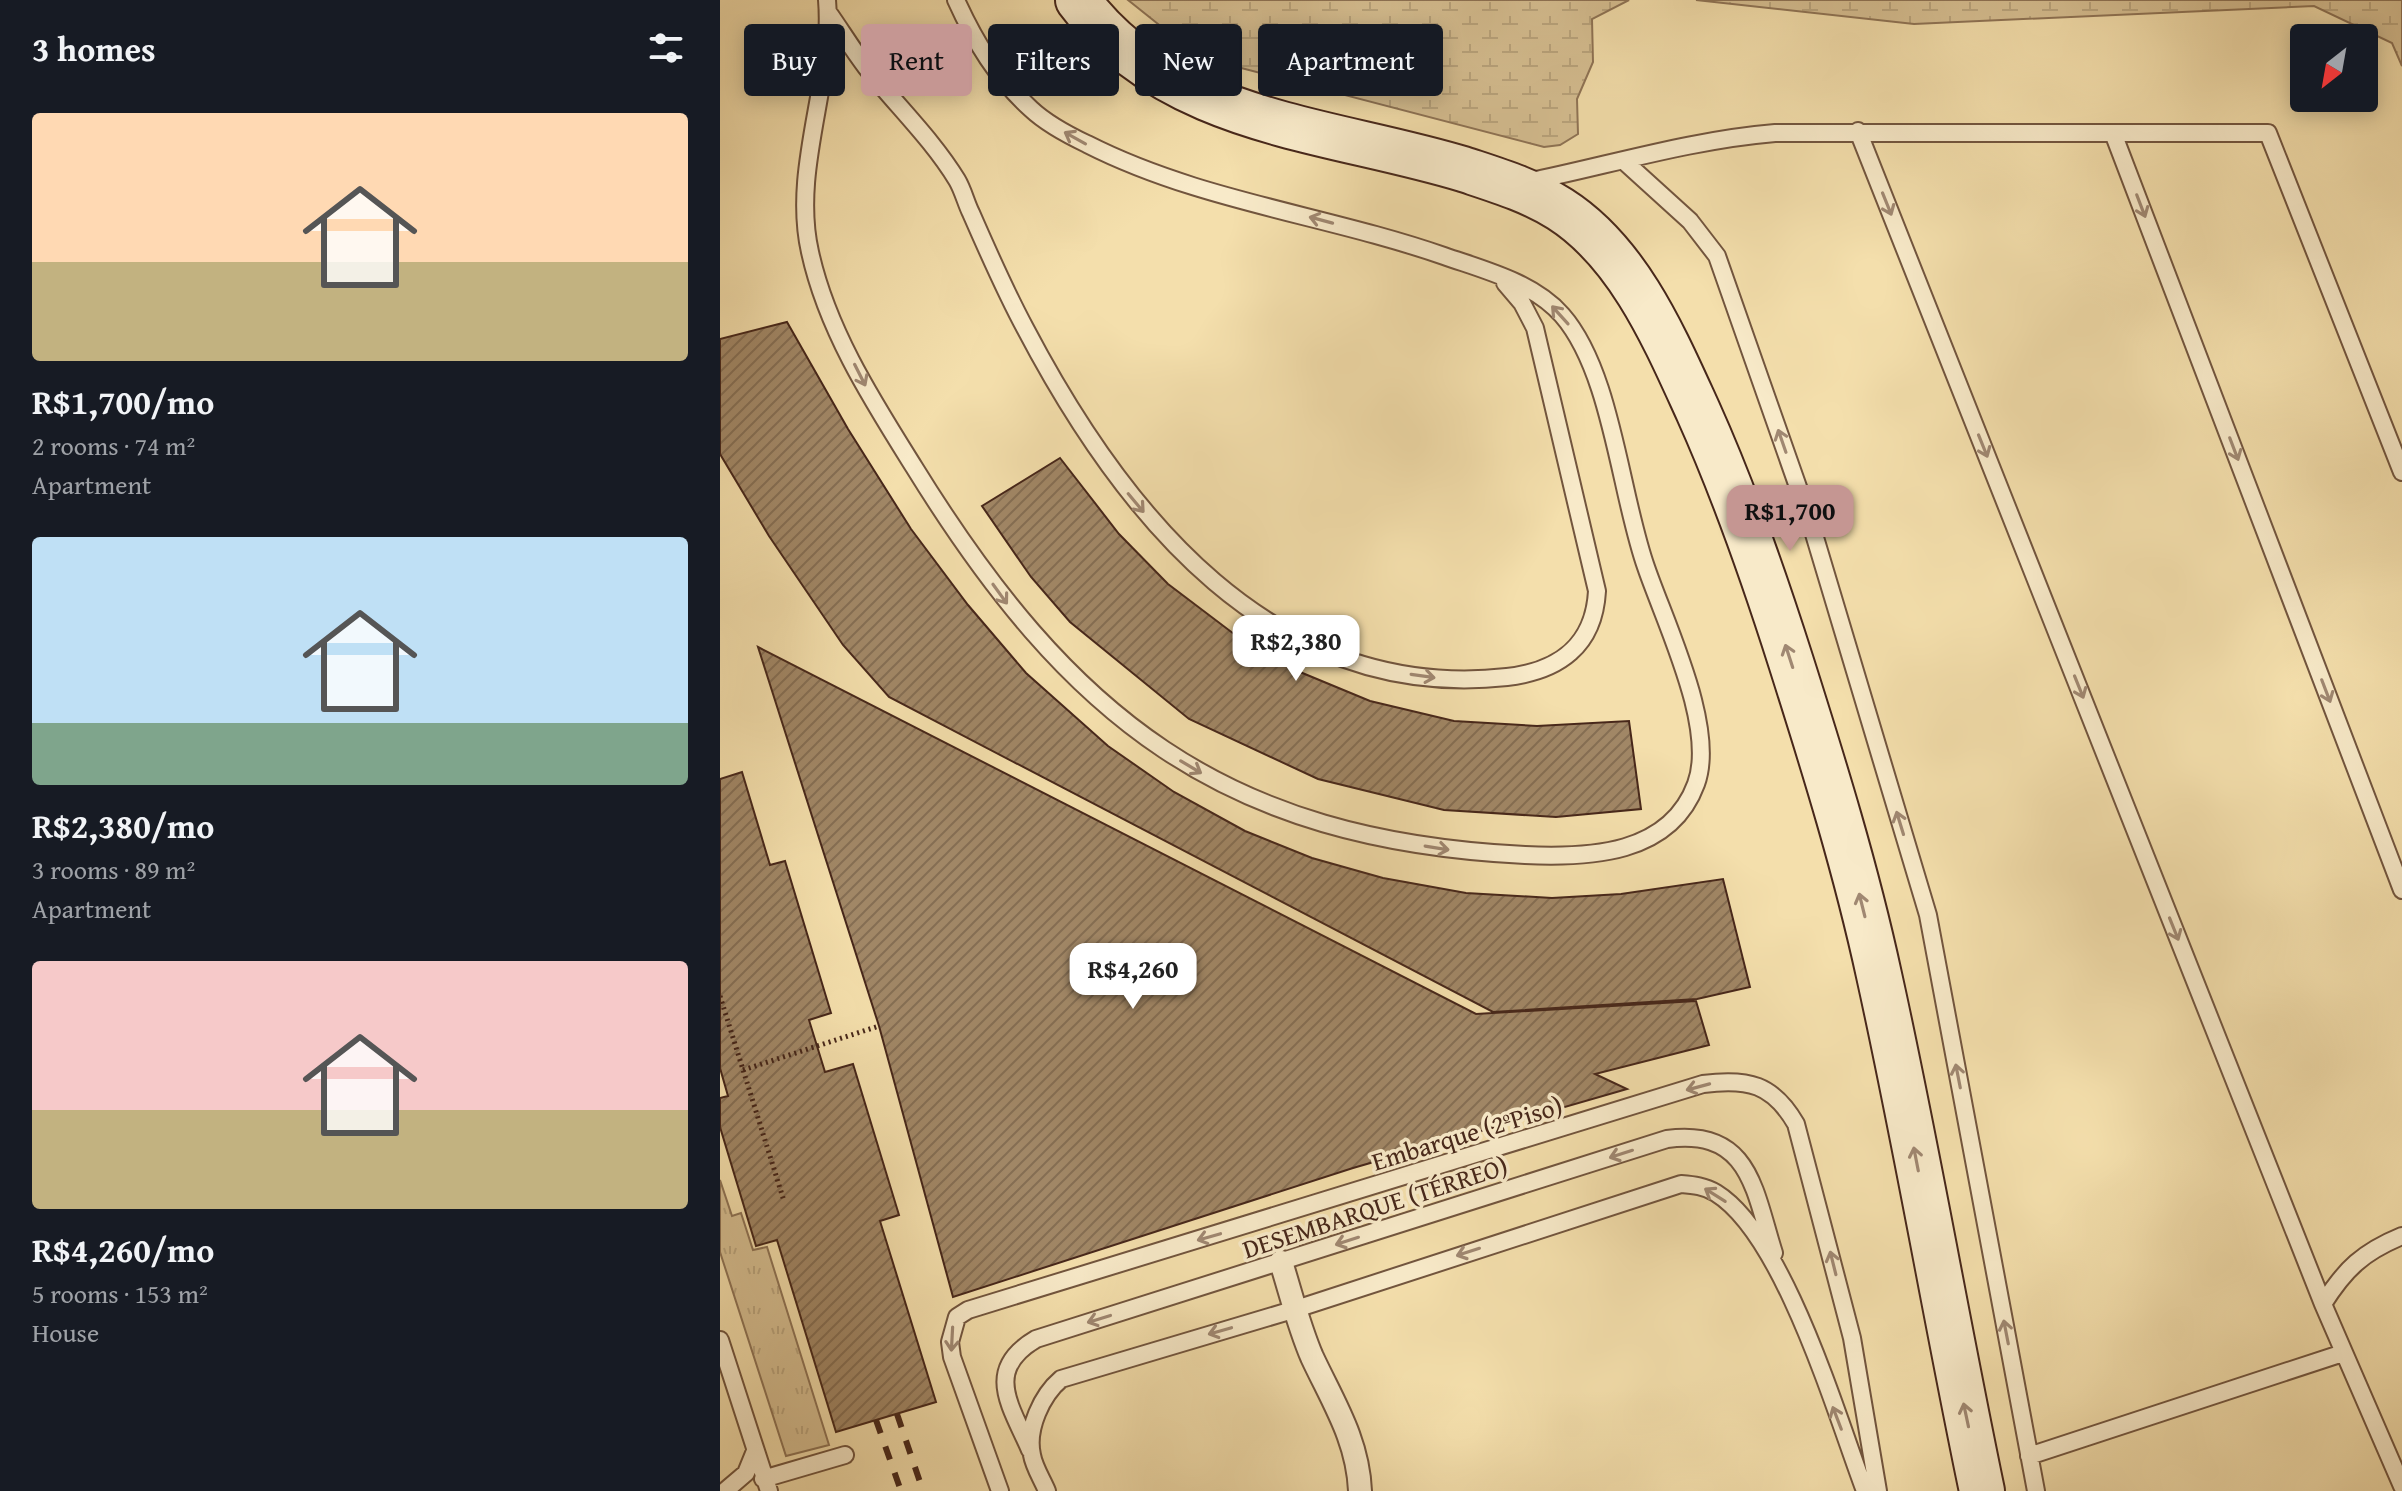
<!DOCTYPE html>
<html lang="en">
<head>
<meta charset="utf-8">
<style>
  :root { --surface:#171b24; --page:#20242c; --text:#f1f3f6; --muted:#9ea1a6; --accent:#c59692 }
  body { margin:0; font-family:"Gentium Book Plus",serif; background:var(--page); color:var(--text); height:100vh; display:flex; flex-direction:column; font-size:30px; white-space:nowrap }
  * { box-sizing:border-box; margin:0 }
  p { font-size:26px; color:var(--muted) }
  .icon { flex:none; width:44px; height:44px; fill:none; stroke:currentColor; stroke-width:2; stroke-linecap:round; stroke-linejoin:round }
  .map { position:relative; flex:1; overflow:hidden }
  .drawer { display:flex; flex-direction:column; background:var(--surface); width:720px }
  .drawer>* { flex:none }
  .guide { position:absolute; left:24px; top:24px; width:760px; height:72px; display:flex; gap:16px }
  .needle { width:52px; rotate:211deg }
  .controls { position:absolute; left:1570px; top:24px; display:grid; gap:16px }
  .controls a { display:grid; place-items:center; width:88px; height:88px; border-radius:8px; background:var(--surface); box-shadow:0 4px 20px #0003; font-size:40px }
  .price { position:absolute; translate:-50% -68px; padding:0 18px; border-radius:16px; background:#fff; color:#222; font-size:26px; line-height:52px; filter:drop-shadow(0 2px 4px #0008) }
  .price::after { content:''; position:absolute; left:50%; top:48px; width:24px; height:18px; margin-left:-12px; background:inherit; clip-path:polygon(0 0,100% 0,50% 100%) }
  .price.on { background:var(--accent); color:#111 }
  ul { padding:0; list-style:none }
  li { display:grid; align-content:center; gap:16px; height:424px; padding:0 32px }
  li span { display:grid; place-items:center; height:248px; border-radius:8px; color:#555 }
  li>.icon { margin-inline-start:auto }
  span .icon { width:144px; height:144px; fill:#fffc; stroke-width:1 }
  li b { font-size:34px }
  h2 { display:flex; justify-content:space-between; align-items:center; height:96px; padding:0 32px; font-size:34px }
  .tag { padding:0 28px; border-radius:8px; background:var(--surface); box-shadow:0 4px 20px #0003; font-size:28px; line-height:72px }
  .tag.on { background:var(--accent); color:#111 }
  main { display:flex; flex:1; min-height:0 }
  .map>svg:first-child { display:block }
</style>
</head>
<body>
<main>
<section class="drawer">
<h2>3 homes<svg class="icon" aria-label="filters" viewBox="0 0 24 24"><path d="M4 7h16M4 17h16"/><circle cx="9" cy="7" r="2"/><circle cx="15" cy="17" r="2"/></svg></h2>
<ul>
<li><span style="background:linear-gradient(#ffd9b3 60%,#c2b280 0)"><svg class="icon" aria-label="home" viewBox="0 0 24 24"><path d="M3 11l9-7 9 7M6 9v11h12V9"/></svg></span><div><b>R$1,700/mo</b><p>2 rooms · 74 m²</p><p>Apartment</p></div></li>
<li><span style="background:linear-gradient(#bfe0f5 75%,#7fa58c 0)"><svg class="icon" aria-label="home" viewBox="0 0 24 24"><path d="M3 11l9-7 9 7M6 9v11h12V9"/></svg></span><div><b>R$2,380/mo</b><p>3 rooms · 89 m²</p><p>Apartment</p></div></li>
<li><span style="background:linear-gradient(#f6c9c9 60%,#c2b280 0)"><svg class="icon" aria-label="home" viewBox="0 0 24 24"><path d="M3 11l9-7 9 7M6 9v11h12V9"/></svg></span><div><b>R$4,260/mo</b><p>5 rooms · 153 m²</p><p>House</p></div></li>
</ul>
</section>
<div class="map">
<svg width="1682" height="1491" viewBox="0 0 1682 1491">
  <defs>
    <pattern id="grass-tufts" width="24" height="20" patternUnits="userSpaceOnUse" patternTransform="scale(2)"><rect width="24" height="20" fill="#d7c093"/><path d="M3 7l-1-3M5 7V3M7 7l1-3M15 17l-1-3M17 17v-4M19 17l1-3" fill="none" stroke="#baa57e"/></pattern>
    <pattern id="wetland-marsh" width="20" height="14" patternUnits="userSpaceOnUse" patternTransform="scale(2)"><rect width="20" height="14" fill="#d7c093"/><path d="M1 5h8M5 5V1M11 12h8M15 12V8" fill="none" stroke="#baa57e"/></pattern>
    <pattern id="building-hatch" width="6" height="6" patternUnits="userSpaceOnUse" patternTransform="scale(2)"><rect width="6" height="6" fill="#a18766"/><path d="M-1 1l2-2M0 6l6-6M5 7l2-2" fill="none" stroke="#856e53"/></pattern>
  </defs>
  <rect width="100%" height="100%" fill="#f4dfac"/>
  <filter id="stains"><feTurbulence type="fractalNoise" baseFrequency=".0025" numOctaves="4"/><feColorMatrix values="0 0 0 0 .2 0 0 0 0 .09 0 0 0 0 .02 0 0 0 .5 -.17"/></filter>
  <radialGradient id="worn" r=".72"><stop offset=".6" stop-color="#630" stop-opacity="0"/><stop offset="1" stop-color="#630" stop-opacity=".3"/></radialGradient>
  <path fill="url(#grass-tufts)" stroke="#8f7456" stroke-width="2" d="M0,1180L12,1216L21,1213L33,1250L47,1247L109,1445L66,1456L0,1252Z"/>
  <path fill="url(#wetland-marsh)" stroke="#8f7456" stroke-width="2" d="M408,0H909L872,19L873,62L857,99L858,134L840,145L824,147L502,63L448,32Z
    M976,0H1682V66L1672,43L1594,6L1194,24Z"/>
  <path fill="url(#building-hatch)" stroke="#47271a" stroke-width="2" d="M67,322L128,429L191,529L248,605L306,673L388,746L454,792L525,831L592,858L663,878L746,893L832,898L901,894L1003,879L1030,987L977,999L773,1012L169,697L123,645L49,536L0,454V339Z
    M340,458L399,534L448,584L514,634L580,672L650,701L734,721L817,726L909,721L921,809L836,817L724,810L598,779L469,719L350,622L311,577L262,506Z
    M38,647L756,1014L976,1001L989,1045L875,1074L907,1089L633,1168L233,1297L159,1026Z
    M22,772L50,865L65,861L111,1013L89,1020L105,1072L133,1064L179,1215L160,1221L216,1402L116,1432L57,1240L36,1246L0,1127V1098L8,1096L0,1068V779Z"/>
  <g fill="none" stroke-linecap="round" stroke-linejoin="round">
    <defs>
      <path id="service" d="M107,0C114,82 71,168 90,252C107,330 152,400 194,467C349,718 502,840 805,855C869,858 950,855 976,784C997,728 945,623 926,567C900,494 892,372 842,315C813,282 764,270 724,256C606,215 479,201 367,144C348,135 327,124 311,109C277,78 255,42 236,0
        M108,12C121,30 132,49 146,67C176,105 212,139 237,180C243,190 246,203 251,213C268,252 285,291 305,328C402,513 552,703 787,677C839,671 874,646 877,591L815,328L802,303L785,283
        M1138,131L1603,1304L1682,1486
        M1393,133L1682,890
        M905,162L970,221L997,256L1091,524L1208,915L1316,1491
        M807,182C890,165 971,140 1055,133H1548L1682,472
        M1603,1304C1625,1269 1643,1252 1682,1236
        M0,1340L49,1491
        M310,1450C291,1406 263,1370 316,1339L947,1139C1030,1128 1034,1190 1054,1253
        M1309,1456L1623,1353
        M43,1479L125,1455
        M5,1491L26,1473L35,1451
        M280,1491L232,1357L230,1342L237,1317L248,1310L983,1084C1028,1078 1053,1084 1076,1124L1132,1338L1158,1491
        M327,1491C322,1479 314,1467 312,1455C306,1429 322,1395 341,1379L576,1309L961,1184C973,1185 985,1186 996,1193C1064,1235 1116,1414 1145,1491"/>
      <path id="pedestrian" d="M561,1262C571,1294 579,1327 592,1357C613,1402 638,1440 640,1491"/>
      <path id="secondary" d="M358,0C449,124 608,128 743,169C776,180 810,190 840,209C909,253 945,339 978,411C1015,493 1044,577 1071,662C1104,766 1136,869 1159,975C1197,1146 1226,1319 1262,1491"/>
    </defs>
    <use href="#service" stroke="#72553e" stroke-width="20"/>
    <use href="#pedestrian" stroke="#72553e" stroke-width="26"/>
    <use href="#secondary" stroke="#47271a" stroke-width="48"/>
    <path stroke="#47271a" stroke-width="5" stroke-dasharray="2 4" stroke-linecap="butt" d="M0,996L64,1201
      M23,1070L159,1026"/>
    <use href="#service" stroke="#f8eac9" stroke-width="16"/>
    <use href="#pedestrian" stroke="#f8eac9" stroke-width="22"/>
    <use href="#secondary" stroke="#f8eac9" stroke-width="44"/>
    <path stroke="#47271a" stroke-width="6" stroke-dasharray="14 14" stroke-linecap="butt" d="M177,1414L203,1491
      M156,1420L181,1491"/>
  </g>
  <defs><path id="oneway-shaft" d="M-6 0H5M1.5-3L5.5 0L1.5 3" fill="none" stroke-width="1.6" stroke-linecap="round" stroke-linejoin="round" transform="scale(2)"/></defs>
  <g stroke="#a08872">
    <use href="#oneway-shaft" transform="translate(355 138) rotate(-151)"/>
    <use href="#oneway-shaft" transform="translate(1167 204) rotate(68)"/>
    <use href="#oneway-shaft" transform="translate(1421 206) rotate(69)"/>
    <use href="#oneway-shaft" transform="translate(601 220) rotate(-165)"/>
    <use href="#oneway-shaft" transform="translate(840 315) rotate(-132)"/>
    <use href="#oneway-shaft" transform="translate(140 375) rotate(63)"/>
    <use href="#oneway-shaft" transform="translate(1062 441) rotate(-109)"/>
    <use href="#oneway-shaft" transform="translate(1263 446) rotate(68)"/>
    <use href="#oneway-shaft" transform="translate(1514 449) rotate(69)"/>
    <use href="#oneway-shaft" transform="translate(416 503) rotate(50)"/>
    <use href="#oneway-shaft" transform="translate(280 594) rotate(54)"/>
    <use href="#oneway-shaft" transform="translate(1069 656) rotate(-108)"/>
    <use href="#oneway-shaft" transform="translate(703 676) rotate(8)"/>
    <use href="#oneway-shaft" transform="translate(1359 687) rotate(68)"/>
    <use href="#oneway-shaft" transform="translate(1606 691) rotate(69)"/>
    <use href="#oneway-shaft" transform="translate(471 767) rotate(31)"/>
    <use href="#oneway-shaft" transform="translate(1180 823) rotate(-107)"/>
    <use href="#oneway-shaft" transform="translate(717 848) rotate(9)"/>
    <use href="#oneway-shaft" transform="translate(1142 905) rotate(-104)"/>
    <use href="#oneway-shaft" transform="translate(1454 929) rotate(68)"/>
    <use href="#oneway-shaft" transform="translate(1238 1076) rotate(-101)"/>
    <use href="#oneway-shaft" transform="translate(978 1087) rotate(165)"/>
    <use href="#oneway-shaft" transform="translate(901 1154) rotate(162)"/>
    <use href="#oneway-shaft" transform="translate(1196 1159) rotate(-101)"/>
    <use href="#oneway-shaft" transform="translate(995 1195) rotate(-148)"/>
    <use href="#oneway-shaft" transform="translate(489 1237) rotate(164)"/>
    <use href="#oneway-shaft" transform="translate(627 1241) rotate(162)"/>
    <use href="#oneway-shaft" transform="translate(748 1252) rotate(162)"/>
    <use href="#oneway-shaft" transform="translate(1113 1263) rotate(-104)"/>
    <use href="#oneway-shaft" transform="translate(379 1319) rotate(163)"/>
    <use href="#oneway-shaft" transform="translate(500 1331) rotate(164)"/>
    <use href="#oneway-shaft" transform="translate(1286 1332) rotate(-101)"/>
    <use href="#oneway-shaft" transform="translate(232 1339) rotate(93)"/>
    <use href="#oneway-shaft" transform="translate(1246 1415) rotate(-102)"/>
    <use href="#oneway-shaft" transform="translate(1117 1418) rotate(-111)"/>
  </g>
  <g text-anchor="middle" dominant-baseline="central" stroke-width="7" stroke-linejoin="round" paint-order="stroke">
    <g font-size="26" fill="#47271a" stroke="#f8eac9">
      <text transform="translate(747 1133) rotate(-17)">Embarque (2ºPiso)</text>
      <text transform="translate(655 1207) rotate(-18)">DESEMBARQUE (TÉRREO)</text>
    </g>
  </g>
  <rect width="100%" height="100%" filter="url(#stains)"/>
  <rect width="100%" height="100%" fill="url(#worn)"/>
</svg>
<div class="controls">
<a><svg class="needle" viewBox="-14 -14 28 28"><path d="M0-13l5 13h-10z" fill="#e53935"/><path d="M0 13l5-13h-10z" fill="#9ea1a6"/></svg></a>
</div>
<b class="price on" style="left:1070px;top:553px">R$1,700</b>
<b class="price" style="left:576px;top:683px">R$2,380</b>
<b class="price" style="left:413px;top:1011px">R$4,260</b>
<div class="guide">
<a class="tag">Buy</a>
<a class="tag on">Rent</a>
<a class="tag">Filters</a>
<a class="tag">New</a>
<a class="tag">Apartment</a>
</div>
</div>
</main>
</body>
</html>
